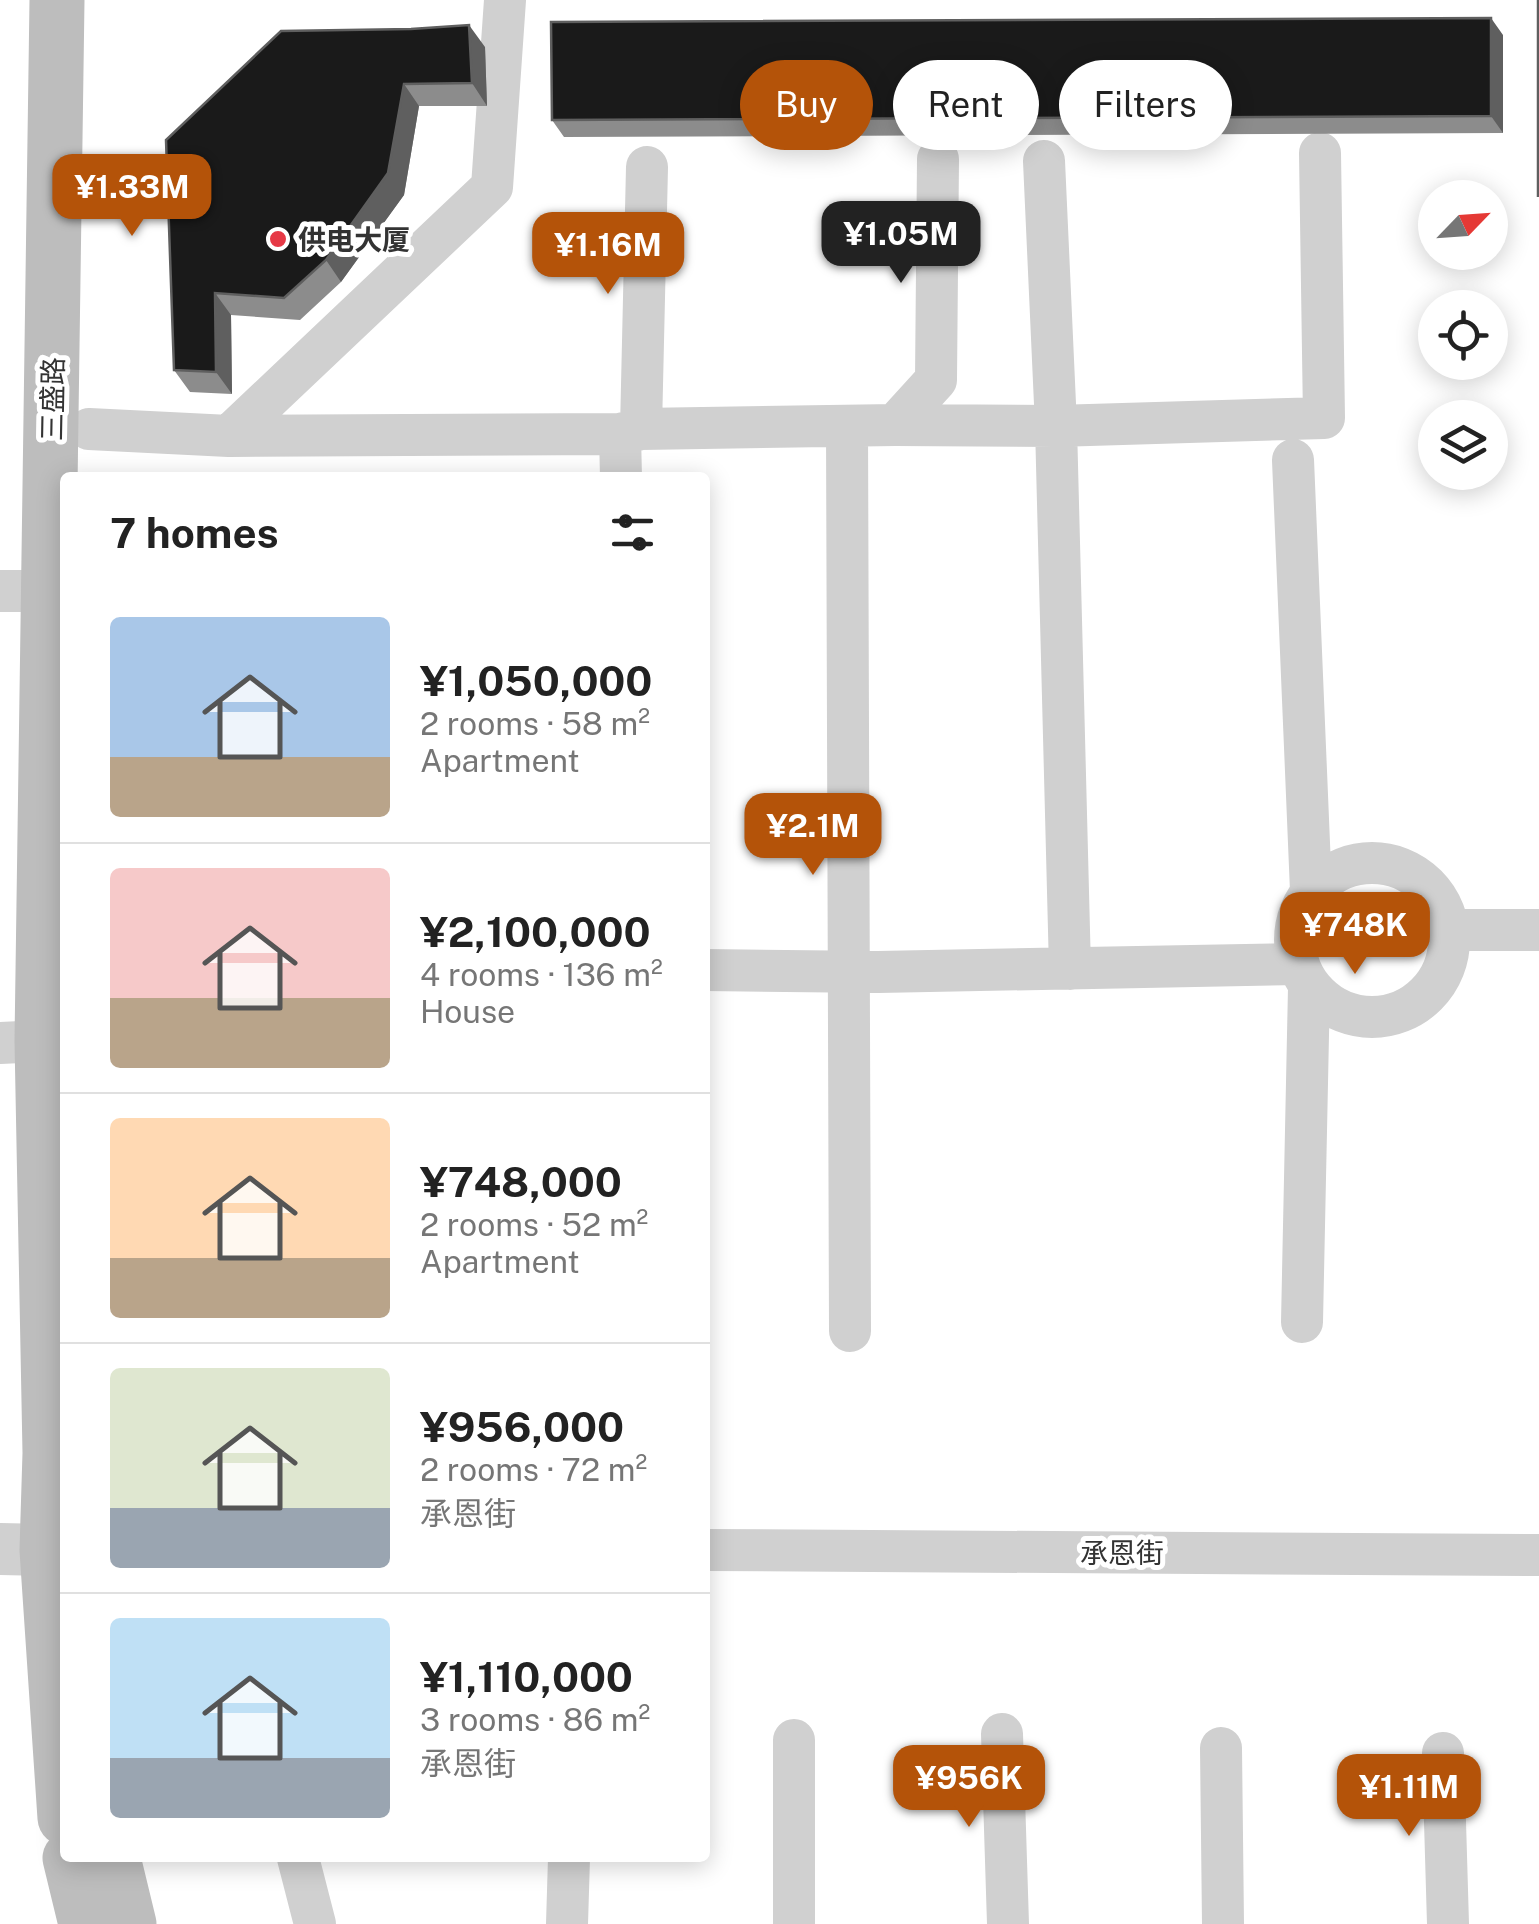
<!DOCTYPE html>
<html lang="en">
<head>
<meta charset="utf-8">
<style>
  :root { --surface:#fff; --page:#f2f2f2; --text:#222; --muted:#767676; --line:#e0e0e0; --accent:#b45309 }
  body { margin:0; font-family:"Public Sans","Noto Sans SC",sans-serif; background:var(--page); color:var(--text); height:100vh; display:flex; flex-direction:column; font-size:38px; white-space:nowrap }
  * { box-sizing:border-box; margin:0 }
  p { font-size:32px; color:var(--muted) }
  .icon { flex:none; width:55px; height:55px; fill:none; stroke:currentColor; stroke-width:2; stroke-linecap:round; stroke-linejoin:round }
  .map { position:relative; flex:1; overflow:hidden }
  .details { position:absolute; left:60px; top:472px; width:650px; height:1390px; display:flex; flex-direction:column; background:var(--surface); border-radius:10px; box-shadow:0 5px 25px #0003 }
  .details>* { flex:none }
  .hud { position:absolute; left:740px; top:60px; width:648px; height:90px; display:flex; gap:20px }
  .needle { width:65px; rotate:65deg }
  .controls { position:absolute; left:1418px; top:180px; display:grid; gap:20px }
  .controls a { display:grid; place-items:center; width:90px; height:90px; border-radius:50%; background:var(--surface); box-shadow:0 5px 25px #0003; font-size:50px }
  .price { position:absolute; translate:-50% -85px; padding:0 22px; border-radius:20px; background:var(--accent); color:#fff; font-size:32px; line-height:65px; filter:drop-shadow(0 2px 5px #0008) }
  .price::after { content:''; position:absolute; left:50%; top:60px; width:30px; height:22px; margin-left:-15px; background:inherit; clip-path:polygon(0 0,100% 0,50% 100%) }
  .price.on { background:#222; color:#fff }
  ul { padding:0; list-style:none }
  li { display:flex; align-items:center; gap:30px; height:250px; padding:0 50px }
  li+li { border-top:2px solid var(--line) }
  li span { display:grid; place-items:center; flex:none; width:280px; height:200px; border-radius:10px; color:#555 }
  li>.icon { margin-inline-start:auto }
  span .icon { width:120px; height:120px; fill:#fffc; stroke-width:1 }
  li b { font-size:42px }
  h2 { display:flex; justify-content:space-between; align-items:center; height:120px; padding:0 50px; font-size:42px }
  .tag { padding:0 35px; border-radius:45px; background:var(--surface); box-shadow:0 5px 25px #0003; font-size:35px; line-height:90px }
  .tag.on { background:var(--accent); color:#fff }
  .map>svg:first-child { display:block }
</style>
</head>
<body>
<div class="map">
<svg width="1539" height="1924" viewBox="0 0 1539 1924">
  <rect width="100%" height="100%" fill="#fff"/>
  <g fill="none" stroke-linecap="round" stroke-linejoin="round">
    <path stroke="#d0d0d0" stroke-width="42" d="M1044,161L1056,426L1070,969
      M895,425L936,380L938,159
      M847,426L850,1331
      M89,429L229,436L492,187L505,0
      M641,429L647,167
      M620,434L621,478
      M229,436L620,434L641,429L895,425L1056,426L1324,418L1320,153
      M1293,460L1311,891
      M0,591H49
      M1295 940a77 77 0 1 1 154 0a77 77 0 1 1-154 0Z
      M1449,930H1539
      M705,970L878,972L1298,964
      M0,1043L42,1041
      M1302,1322L1309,987
      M705,1550L1539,1555
      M1002,1734L1008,1924
      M794,1740V1924
      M1221,1748L1223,1924
      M1443,1753L1448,1924
      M298,1858L315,1924
      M567,1924L569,1858"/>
    <path stroke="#d0d0d0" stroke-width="52" d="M0,1549L47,1550"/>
    <path stroke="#bdbdbd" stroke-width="55" d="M57,0L42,1041L50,1453L47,1550L65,1818
      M70,1858L86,1924
      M113,1858L129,1924"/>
  </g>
  <path fill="#8c8c8c" d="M1503,35V133L564,137L552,120Z
    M485,47L487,106H419L404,195L341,282L300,320L231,315L232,394L190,392L174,370L166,140Z"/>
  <path fill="#5f5f5f" d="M1491,18L1503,35V133L1491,116Z
    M469,25L485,47L487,106L472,83Z
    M404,84L419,106L404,195L341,282L326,260Z
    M215,293L231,315L232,394L216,372Z"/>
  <path fill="#1a1a1a" stroke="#5f5f5f" stroke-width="2.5" d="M1538,0H1539L1538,197Z
    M1491,18V116L552,120L551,22Z
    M469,25L472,83L404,84L388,173L326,260L284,298L215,293L216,372L174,370L166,140L281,31L411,29Z"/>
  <circle fill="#e63946" stroke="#fff" stroke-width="4" cx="278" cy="239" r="10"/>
  <g text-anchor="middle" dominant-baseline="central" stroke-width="10" stroke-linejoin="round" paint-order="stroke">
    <g font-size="28" font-weight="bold" fill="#333" stroke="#fff" text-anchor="start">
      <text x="298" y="239">供电大厦</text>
    </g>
    <g font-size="28" fill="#333" stroke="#fff">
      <text transform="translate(52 399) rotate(-89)">三盛路</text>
      <text x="1122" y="1552">承恩街</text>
    </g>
  </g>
</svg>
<div class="controls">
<a><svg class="needle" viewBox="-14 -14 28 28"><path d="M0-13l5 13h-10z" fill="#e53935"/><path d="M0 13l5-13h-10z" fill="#767676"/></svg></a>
<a><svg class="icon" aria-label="locate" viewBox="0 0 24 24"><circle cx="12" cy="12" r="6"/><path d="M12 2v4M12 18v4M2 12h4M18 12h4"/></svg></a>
<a><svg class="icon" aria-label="layers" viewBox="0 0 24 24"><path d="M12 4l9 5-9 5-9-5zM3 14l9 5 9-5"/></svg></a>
</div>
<b class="price" style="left:132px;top:239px">¥1.33M</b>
<b class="price on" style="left:901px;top:286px">¥1.05M</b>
<b class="price" style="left:608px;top:297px">¥1.16M</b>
<b class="price" style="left:813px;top:878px">¥2.1M</b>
<b class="price" style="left:1355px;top:977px">¥748K</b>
<b class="price" style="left:969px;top:1830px">¥956K</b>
<b class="price" style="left:1409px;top:1839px">¥1.11M</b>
<div class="hud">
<a class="tag on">Buy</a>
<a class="tag">Rent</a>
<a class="tag">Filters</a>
</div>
<section class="details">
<h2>7 homes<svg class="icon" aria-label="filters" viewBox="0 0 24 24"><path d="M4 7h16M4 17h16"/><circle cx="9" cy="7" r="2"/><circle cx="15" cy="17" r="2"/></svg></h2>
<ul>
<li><span style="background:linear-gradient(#a9c7e8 70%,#b9a48a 0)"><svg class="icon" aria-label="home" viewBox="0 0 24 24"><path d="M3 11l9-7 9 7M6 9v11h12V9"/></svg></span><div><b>¥1,050,000</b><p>2 rooms · 58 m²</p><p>Apartment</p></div></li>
<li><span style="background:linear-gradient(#f6c9c9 65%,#b9a48a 0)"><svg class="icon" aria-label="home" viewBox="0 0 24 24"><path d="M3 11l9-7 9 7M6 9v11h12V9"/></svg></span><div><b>¥2,100,000</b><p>4 rooms · 136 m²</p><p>House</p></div></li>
<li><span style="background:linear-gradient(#ffd9b3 70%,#b9a48a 0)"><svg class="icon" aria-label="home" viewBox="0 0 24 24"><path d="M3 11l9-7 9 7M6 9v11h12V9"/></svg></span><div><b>¥748,000</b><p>2 rooms · 52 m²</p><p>Apartment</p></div></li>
<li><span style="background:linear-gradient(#dfe7d0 70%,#9aa5b1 0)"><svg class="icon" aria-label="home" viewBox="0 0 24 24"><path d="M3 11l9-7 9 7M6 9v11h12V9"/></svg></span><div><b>¥956,000</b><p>2 rooms · 72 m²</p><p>承恩街</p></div></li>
<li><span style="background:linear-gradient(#bfe0f5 70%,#9aa5b1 0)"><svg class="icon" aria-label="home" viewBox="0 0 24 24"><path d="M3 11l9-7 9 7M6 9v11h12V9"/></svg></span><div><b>¥1,110,000</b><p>3 rooms · 86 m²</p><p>承恩街</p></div></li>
</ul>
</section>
</div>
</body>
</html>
